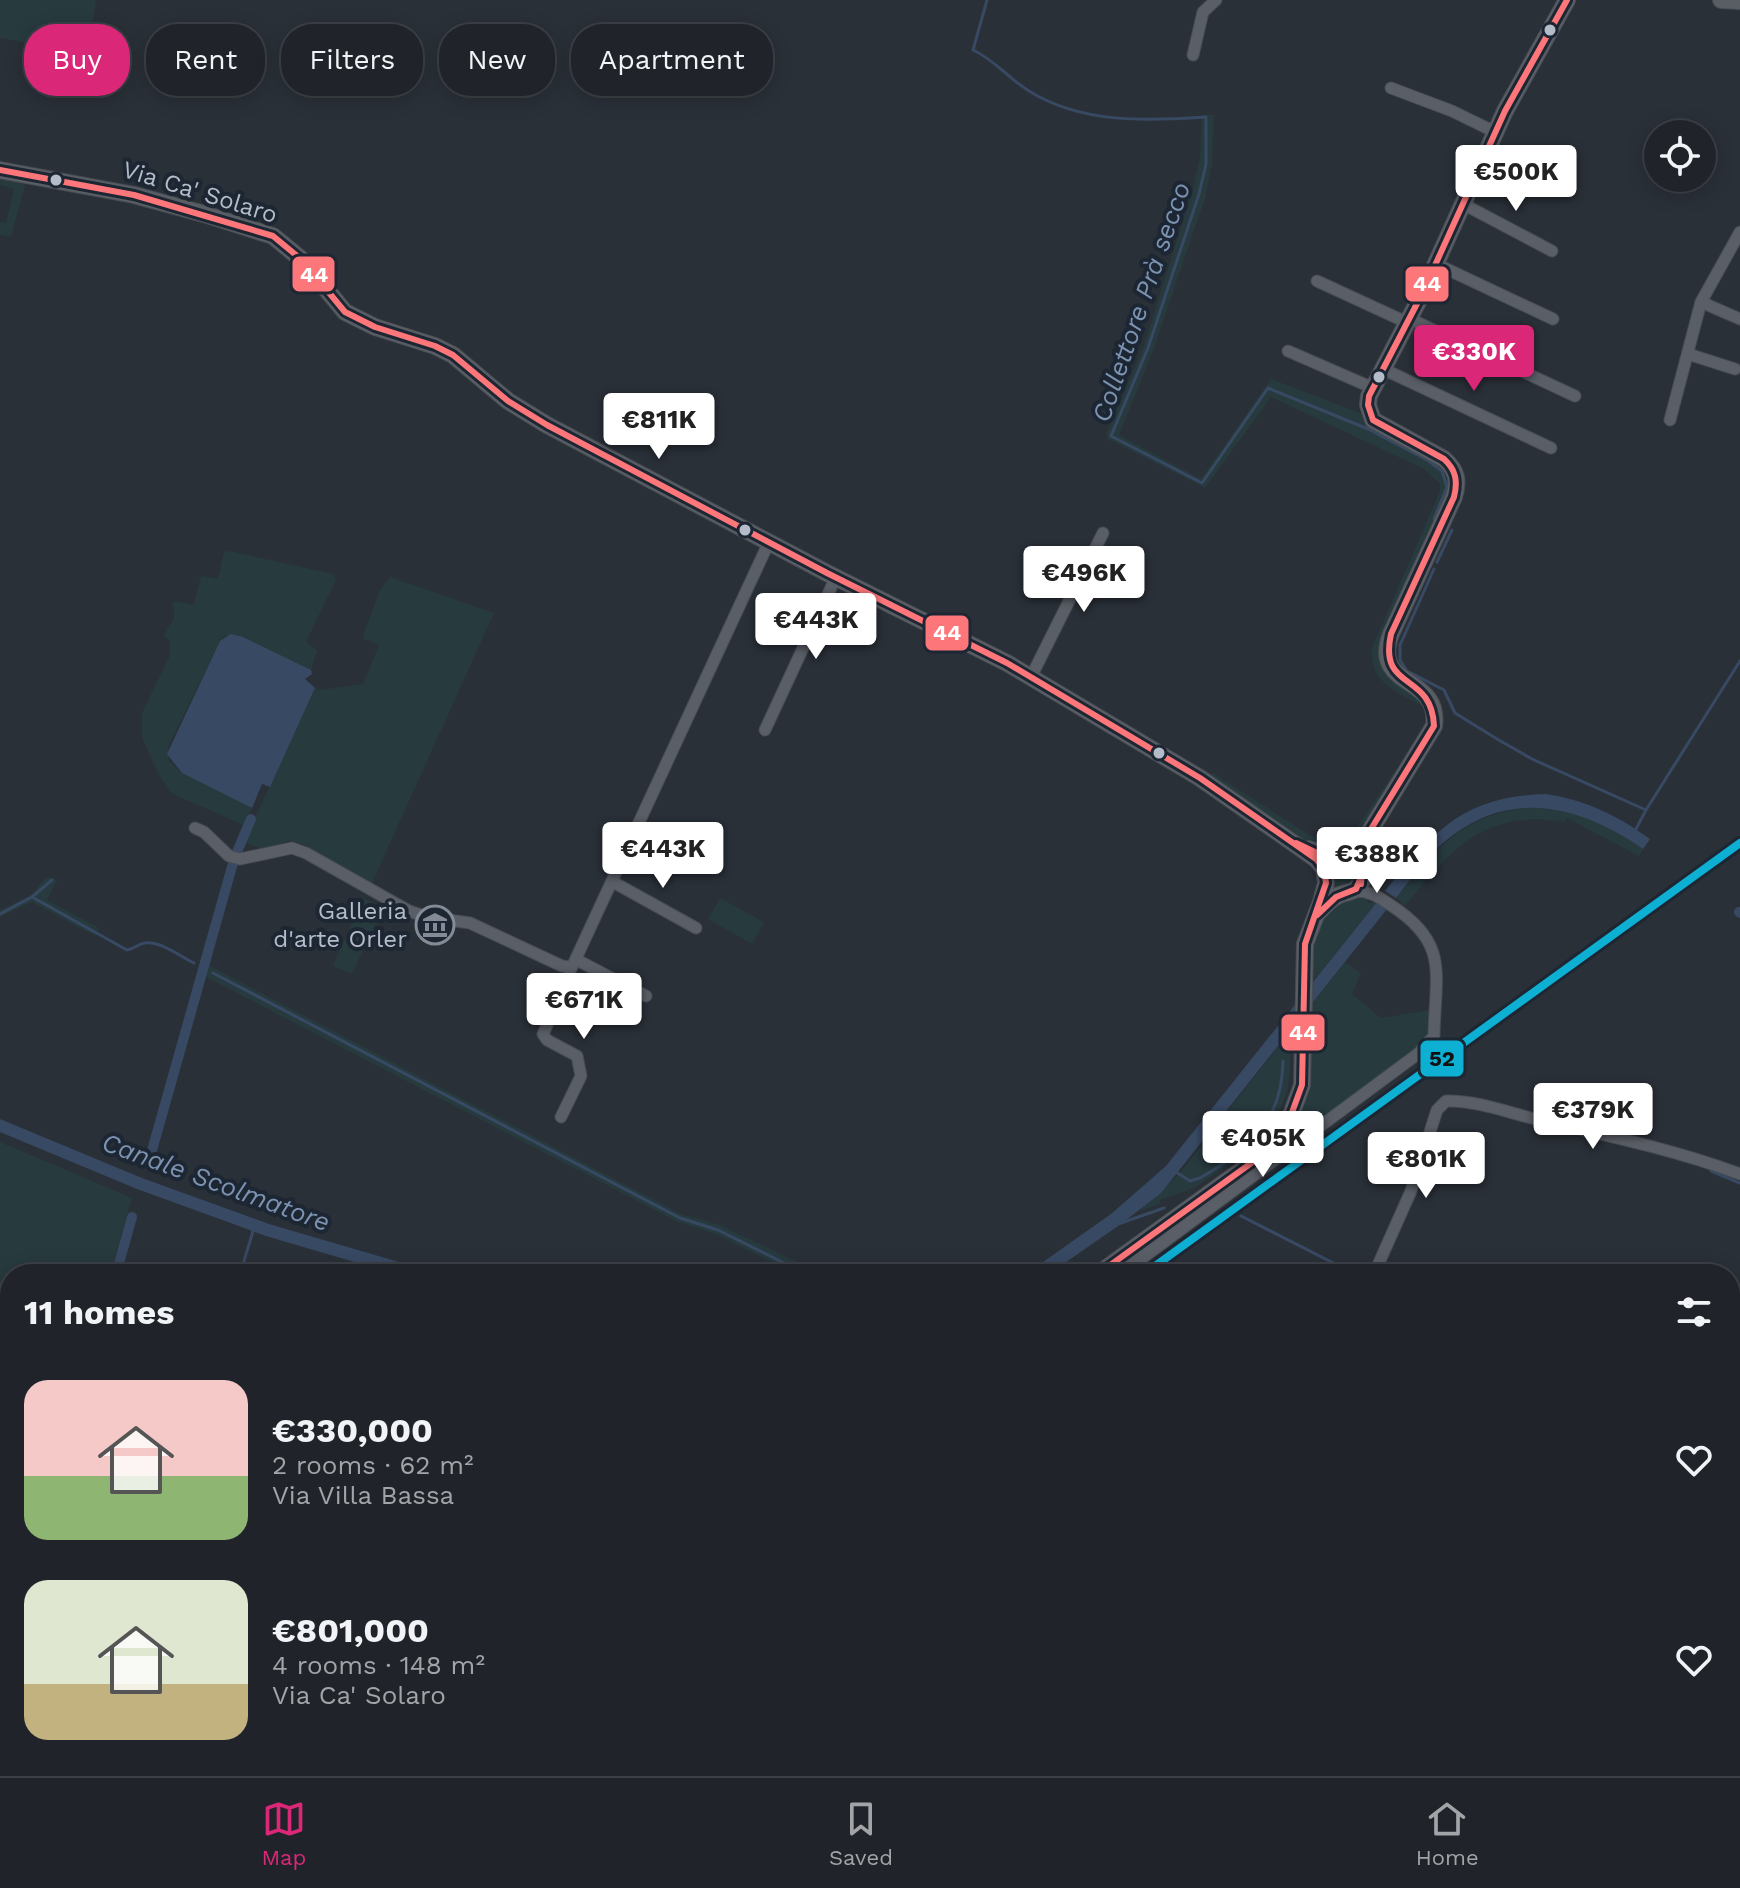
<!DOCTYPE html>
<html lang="en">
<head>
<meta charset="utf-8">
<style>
  :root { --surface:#20242a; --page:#2d3036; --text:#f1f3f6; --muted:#a2a4a8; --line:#3d4147; --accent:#db2777 }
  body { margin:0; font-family:"Work Sans",sans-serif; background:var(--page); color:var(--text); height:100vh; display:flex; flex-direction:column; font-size:30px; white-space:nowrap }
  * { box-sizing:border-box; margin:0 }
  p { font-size:26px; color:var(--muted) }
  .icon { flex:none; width:44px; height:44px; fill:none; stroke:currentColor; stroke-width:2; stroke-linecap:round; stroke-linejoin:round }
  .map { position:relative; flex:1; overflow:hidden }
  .details { position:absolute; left:0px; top:1264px; width:1740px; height:512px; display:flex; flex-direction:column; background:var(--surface); border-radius:32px 32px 0 0; box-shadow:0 4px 20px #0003,0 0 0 2px var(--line) }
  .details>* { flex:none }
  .top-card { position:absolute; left:24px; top:24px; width:800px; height:72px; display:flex; gap:16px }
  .controls { position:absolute; left:1644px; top:120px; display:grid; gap:16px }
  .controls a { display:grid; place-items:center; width:72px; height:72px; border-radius:50%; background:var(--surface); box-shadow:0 4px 20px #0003,0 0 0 2px var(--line); font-size:40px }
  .price { position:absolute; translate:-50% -68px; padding:0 18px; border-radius:8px; background:#fff; color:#222; font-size:26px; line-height:52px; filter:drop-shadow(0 2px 4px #0008) }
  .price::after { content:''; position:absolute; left:50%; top:48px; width:24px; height:18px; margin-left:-12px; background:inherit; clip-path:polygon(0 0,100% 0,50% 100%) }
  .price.current { background:var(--accent); color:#fff }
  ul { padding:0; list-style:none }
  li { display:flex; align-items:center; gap:24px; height:200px; padding:0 24px }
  li span { display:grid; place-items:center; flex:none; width:224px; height:160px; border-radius:24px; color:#555 }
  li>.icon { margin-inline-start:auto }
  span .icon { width:96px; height:96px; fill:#fffc; stroke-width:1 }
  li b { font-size:34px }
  h2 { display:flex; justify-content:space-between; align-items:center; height:96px; padding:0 24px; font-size:34px }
  .tag { padding:0 28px; border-radius:32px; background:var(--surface); box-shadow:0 4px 20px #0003,0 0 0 2px var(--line); font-size:28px; line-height:72px }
  .tag.current { background:var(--accent); color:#fff }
  .dock { display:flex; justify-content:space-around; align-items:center; height:112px; border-top:2px solid var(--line); background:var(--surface); font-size:22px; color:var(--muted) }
  .dock a { display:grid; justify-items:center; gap:4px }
  .dock .current { color:var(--accent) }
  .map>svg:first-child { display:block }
</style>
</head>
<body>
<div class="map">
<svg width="1740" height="1776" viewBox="0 0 1740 1776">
  <rect width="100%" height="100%" fill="#2a3038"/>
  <path fill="#273a3e" d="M0,0H96L88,54L0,38Z
    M1202,115H1214L1212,164L1206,195L1154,348L1119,435L1201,479L1271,379L1363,414L1371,425L1442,463C1451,473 1453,483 1449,496L1385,637L1381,659L1384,670C1406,691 1435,694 1428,731L1363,835C1353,844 1342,849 1329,849C1305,849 1233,794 1209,778L1213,773L1309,835L1329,840L1353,833L1424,728C1426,719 1428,713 1422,706C1396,691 1369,683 1372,648L1440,491V484L1424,469L1271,397L1205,488L1108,439L1106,434L1143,348L1193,189L1200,157Z
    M0,178L26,181L11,237L0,235V222L6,223L14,189L0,185Z
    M229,551L334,574L336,580L306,642L317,650L311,670L243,637L225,636L220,641L168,747L169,761L182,773L252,808L243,825L171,793L158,773L142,738V713L170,655V642L164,635L174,619L173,601L194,605L201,576L218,579L224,552Z
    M390,577L494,613L372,883L303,844L289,841L264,850L244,842L315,688L319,690L363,684L379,645L364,639V633L380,590Z
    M1546,807C1583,812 1612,828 1643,849L1639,856L1567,818L1564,822C1485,808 1449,851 1405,906L1396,898C1441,842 1468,809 1546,807Z
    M1331 874a13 13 0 1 1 26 0a13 13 0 1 1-26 0Z
    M46,877L57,880L47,900L99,928L95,936L32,902L0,917V910L31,895Z
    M1359,896L1366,897L1368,903L1377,902L1311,984C1312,959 1313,922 1335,905C1341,900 1351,899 1359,896Z
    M363,898L383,907L352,974L333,966Z
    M720,898L764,922L752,944L708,919Z
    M1345,962L1361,973L1352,994L1381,1018L1430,1010L1429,1035L1416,1049L1262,1165L1288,1137L1301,1113L1308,1091L1310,1006Z
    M208,965L681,1214L720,1225L822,1274H796L716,1234L678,1222L210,979L205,976Z
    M1291,1030L1290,1071L1287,1092L1280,1110L1268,1131L1247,1152L1194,1188L1160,1200V1204L1139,1211L1179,1174Z
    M0,1142L132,1198L110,1274H10V1766H419L417,1776H0Z"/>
  <path fill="#384963" d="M231,634L243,637L311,670L312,674L305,679L315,688L270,787L262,784L252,808L182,773L167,754L220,641Z
    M1546,794C1586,800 1618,816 1650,839L1643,849C1579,805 1509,787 1444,842C1425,858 1411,879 1396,898L1385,891C1434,831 1463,796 1546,794Z
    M1377,902L1387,909L1161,1193L1121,1224L1049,1274H1026L1111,1214L1166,1166Z
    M0,1119L142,1178L269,1224L440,1274H395L266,1236L137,1189L0,1132Z"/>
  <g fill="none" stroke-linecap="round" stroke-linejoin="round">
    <path stroke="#384963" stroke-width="3" d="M987,0L973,50C995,60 1009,79 1029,91C1082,124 1146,121 1206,117V164L1199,194L1148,348L1111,436L1202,483L1268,388L1368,429L1427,460L1442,471L1447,487L1434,519
      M1437,562L1452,530
      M1434,569L1400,645V660L1407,671L1444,690L1455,713L1497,739L1532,759L1646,810L1635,831
      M1646,810L1740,661
      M32,897L127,950C135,949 137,944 145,943C159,940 181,957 194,963
      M0,914L32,897L52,880
      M213,973L680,1218L718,1230L806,1274
      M1711,1171L1740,1183
      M1176,1172L1190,1181L1200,1178C1250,1149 1282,1122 1283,1061
      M1241,1216L1355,1274
      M1118,1224L1164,1208
      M240,1274L254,1228
      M84,1776L88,1766"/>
    <path stroke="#384963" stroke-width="10" d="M237,852L251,819
      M1739,912L1740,913
      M151,1154L233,863
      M116,1274L132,1217
      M0,1680L10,1645"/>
    <defs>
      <path id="street" d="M1193,55L1203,12L1216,0
        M1391,88L1452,111L1495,132
        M1463,204L1552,251
        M1436,264L1553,319
        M1317,281L1408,323
        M1701,302L1740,319
        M1410,319L1575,396
        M1288,351L1373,388
        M1688,354L1735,369
        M1383,369L1551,448
        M1670,420L1701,302L1740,232
        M1031,677L1103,533
        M765,730L836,577
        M195,828L204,832L229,856L240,859L292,848L306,853L409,911L427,917L470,923L562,966L572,967L769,542
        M613,882L696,928
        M577,960L646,996
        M561,1117L581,1076L577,1056L547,1040L543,1034L570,974L569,967
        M1121,1274L1419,1053L1434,1036C1435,974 1450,944 1392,906C1379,897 1369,890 1353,891
        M1374,1274L1411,1191L1437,1110L1446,1101C1473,1100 1504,1111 1531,1118C1600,1134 1673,1149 1740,1174
        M433,1776L447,1766
        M470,1776L484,1766"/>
      <path id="secondary" d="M1721,0L1740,1
        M0,170L134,195L204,214L273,236L302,260L345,312L375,327L435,346L453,355L508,401L547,425L827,573L1007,663L1200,778L1316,859L1324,869L1326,883L1321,902L1305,944L1302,1085L1287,1126L1261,1156L1098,1274
        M1309,849C1324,855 1342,850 1353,856C1365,862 1367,879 1357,888C1352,893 1345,892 1339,895C1331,899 1325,905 1319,912
        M1361,864L1368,834L1434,726C1441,674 1370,689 1391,634L1454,497C1459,481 1457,470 1444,459L1373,420L1368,405L1369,396L1422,294L1505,111L1567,0
        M1242,1766V1776"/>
    </defs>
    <use href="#street" stroke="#484c53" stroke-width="13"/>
    <use href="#secondary" stroke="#484c53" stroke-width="18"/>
    <use href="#street" stroke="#5a5e66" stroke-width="11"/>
    <use href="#secondary" stroke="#595d64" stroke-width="16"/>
    <defs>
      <path id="bus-1" d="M0,170L134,195L273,236L302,260L345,312L375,327L435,346L453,355L508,401L547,425L827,573L1007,663L1200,778L1316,859L1324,869L1326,883L1305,944L1302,1085L1287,1126L1261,1156L1098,1274
        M1296,843L1317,853L1351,855L1357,858L1364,870L1356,889L1336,897L1317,915
        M1361,884L1363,853L1368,834L1434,726C1432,671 1378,692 1391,634L1454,497C1458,481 1456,470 1444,459L1373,420L1368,405L1369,396L1422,294L1505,111L1567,0"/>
    </defs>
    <use href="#bus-1" stroke="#1d2633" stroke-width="12"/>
    <use href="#bus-1" stroke="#fc767a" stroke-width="6"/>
    <defs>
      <path id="rail-1" d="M1144,1274L1740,843"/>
    </defs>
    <use href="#rail-1" stroke="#1d2633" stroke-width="14"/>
    <use href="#rail-1" stroke="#0dafd3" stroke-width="8"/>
  </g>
  <defs>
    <symbol id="museum-ring" viewBox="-11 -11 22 22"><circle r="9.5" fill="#1d2633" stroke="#848b96" stroke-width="1.5"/><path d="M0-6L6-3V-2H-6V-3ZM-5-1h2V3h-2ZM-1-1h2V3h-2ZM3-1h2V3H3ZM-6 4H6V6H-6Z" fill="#848b96"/></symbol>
  </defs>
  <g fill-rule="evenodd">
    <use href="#museum-ring" x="413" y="903" width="44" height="44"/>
  </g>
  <g fill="#b4bcc9" stroke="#1d2633" stroke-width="3">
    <circle cx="1550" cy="30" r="7"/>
    <circle cx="56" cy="180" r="7"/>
    <circle cx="1379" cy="377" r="7"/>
    <circle cx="745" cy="530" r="7"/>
    <circle cx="1159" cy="753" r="7"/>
  </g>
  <g text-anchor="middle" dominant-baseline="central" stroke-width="8" stroke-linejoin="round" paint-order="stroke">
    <g font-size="24" fill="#b4bcc9" stroke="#1d2633">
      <text transform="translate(200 192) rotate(17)">Via Ca' Solaro</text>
    </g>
    <g font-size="24" fill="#b4bcc9" stroke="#1d2633" text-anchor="end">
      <text x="407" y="911">Galleria<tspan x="407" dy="28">d'arte Orler</tspan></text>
    </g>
    <g font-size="26" font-style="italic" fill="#7c92b1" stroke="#1d2633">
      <text transform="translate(1141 302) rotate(-71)">Collettore Prà secco</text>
      <text transform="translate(216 1182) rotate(20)">Canale Scolmatore</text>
    </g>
  </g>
  <g stroke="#1d2633" stroke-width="3">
    <rect x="291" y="255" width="45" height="38" rx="8" fill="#fc767a"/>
    <rect x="1404" y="265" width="46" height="38" rx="8" fill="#fc767a"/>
    <rect x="924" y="614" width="46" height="38" rx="8" fill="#fc767a"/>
    <rect x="1280" y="1013" width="46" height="39" rx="8" fill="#fc767a"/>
    <rect x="1419" y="1039" width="46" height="39" rx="8" fill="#0dafd3"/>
  </g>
  <g font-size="22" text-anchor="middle" font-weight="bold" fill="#fff">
    <text x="314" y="282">44</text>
    <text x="1427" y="291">44</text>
    <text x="947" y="640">44</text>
    <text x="1303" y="1040">44</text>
  </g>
  <g font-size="22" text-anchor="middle" font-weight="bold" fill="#111">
    <text x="1442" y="1066">52</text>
  </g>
</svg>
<div class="controls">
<a><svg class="icon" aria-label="locate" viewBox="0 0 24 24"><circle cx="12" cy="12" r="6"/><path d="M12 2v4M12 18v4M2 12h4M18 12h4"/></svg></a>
</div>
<b class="price" style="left:1516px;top:213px">€500K</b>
<b class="price current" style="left:1474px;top:393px">€330K</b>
<b class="price" style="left:659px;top:461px">€811K</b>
<b class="price" style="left:1084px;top:614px">€496K</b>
<b class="price" style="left:816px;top:661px">€443K</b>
<b class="price" style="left:663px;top:890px">€443K</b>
<b class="price" style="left:1377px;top:895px">€388K</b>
<b class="price" style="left:584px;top:1041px">€671K</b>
<b class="price" style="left:1593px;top:1151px">€379K</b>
<b class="price" style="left:1263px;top:1179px">€405K</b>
<b class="price" style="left:1426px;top:1200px">€801K</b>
<div class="top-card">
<a class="tag current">Buy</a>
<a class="tag">Rent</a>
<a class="tag">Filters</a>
<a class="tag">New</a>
<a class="tag">Apartment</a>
</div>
<section class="details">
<h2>11 homes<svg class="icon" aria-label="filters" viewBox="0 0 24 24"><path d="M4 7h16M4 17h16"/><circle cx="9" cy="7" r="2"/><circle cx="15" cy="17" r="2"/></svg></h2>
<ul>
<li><span style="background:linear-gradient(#f6c9c9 60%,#8fb573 0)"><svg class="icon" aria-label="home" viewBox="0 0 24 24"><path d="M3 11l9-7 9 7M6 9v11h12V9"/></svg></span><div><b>€330,000</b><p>2 rooms · 62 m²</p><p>Via Villa Bassa</p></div><svg class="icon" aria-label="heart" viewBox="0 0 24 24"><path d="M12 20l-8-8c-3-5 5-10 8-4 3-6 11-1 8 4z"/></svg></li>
<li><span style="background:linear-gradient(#dfe7d0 65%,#c2b280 0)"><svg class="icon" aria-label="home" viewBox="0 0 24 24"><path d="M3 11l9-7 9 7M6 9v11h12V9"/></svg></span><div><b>€801,000</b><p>4 rooms · 148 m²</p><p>Via Ca' Solaro</p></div><svg class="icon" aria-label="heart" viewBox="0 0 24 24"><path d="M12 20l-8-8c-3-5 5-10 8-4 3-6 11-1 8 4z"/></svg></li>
</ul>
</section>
</div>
<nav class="dock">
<a class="current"><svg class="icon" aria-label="map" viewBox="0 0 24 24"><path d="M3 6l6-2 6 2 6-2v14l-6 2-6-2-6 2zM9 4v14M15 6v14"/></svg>Map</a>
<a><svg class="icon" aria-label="saved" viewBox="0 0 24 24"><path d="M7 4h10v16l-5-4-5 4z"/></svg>Saved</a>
<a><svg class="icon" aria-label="home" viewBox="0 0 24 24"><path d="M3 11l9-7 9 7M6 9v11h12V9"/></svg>Home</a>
</nav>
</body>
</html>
